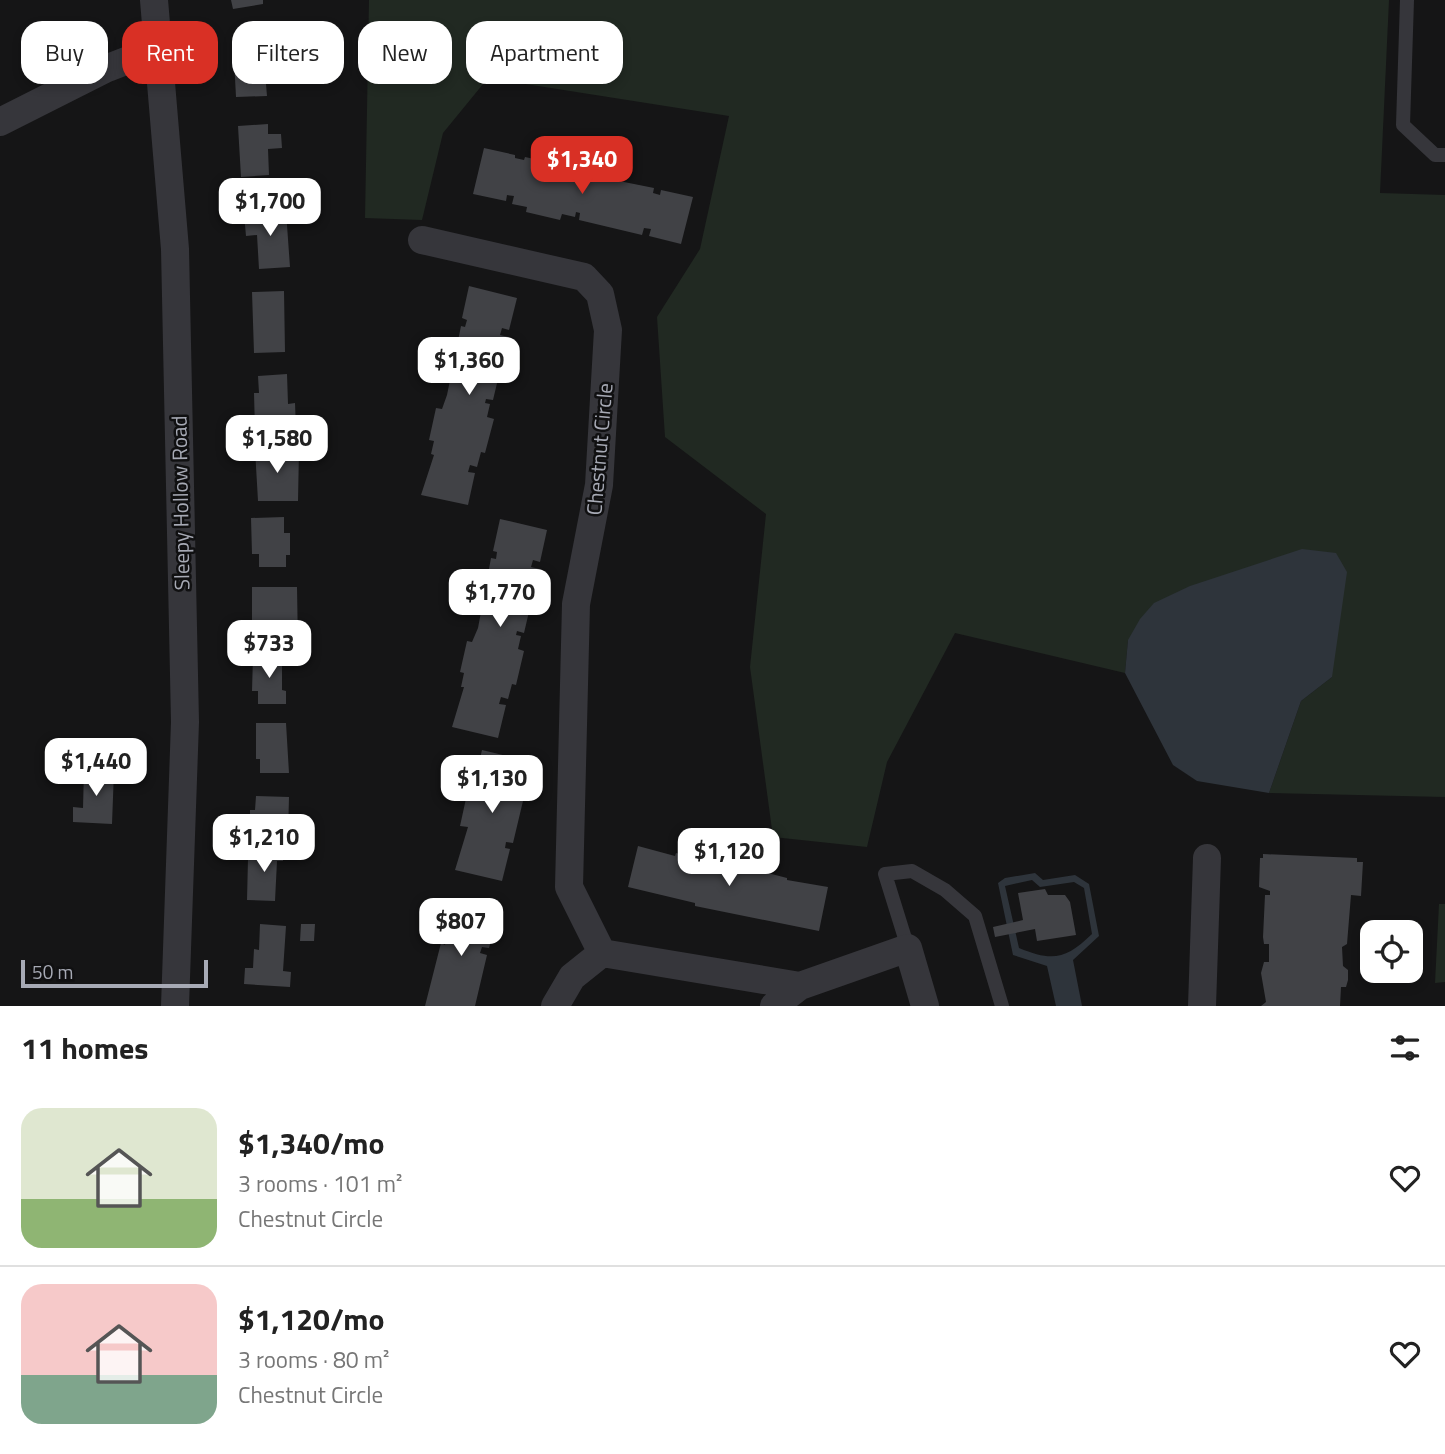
<!DOCTYPE html>
<html lang="en">
<head>
<meta charset="utf-8">
<style>
  :root { --surface:#fff; --page:#f6f6f6; --text:#222; --muted:#767676; --line:#e0e0e0; --accent:#d93025 }
  body { margin:0; font-family:"Titillium Web",sans-serif; background:var(--page); color:var(--text); height:100vh; display:flex; flex-direction:column; font-size:26px; white-space:nowrap }
  * { box-sizing:border-box; margin:0 }
  p { font-size:23px; color:var(--muted) }
  .icon { flex:none; width:38px; height:38px; fill:none; stroke:currentColor; stroke-width:2; stroke-linecap:round; stroke-linejoin:round }
  .map { position:relative; height:1006px; overflow:hidden }
  .panel { display:flex; flex-direction:column; background:var(--surface); flex:1 }
  .panel>* { flex:none }
  .top-card { position:absolute; left:21px; top:21px; width:700px; height:63px; display:flex; gap:14px }
  .tools { position:absolute; left:1360px; top:920px; display:grid; gap:14px }
  .tools a { display:grid; place-items:center; width:63px; height:63px; border-radius:14px; background:var(--surface); box-shadow:0 4px 10px #0003; font-size:35px }
  .scale { position:absolute; left:21px; bottom:18px; width:187px; box-sizing:border-box; padding-left:7px; border:4px solid #a7aab5; border-top:0; font-size:19px; line-height:24px; white-space:nowrap; color:#a7aab5; -webkit-text-stroke:5px #101011; paint-order:stroke }
  .price { position:absolute; translate:-50% -60px; padding:0 16px; border-radius:14px; background:#fff; color:#222; font-size:23px; line-height:46px; filter:drop-shadow(0 2px 4px #0008) }
  .price::after { content:''; position:absolute; left:50%; top:42px; width:21px; height:16px; margin-left:-10px; background:inherit; clip-path:polygon(0 0,100% 0,50% 100%) }
  .price.selected { background:var(--accent); color:#fff }
  ul { padding:0; list-style:none }
  li { display:flex; align-items:center; gap:21px; height:175px; padding:0 21px }
  li+li { border-top:2px solid var(--line) }
  li span { display:grid; place-items:center; flex:none; width:196px; height:140px; border-radius:21px; color:#555 }
  li>.icon { margin-inline-start:auto }
  span .icon { width:84px; height:84px; fill:#fffc; stroke-width:1 }
  li b { font-size:30px }
  h2 { display:flex; justify-content:space-between; align-items:center; height:84px; padding:0 21px; font-size:30px }
  .tag { padding:0 24px; border-radius:21px; background:var(--surface); box-shadow:0 4px 10px #0003; font-size:24px; line-height:63px }
  .tag.selected { background:var(--accent); color:#fff }
  .map>svg:first-child { display:block }
</style>
</head>
<body>
<div class="map">
<svg width="1445" height="1006" viewBox="0 0 1445 1006">
  <rect width="100%" height="100%" fill="#151516"/>
  <path fill="#212922" d="M369,0H1389L1380,193L1445,195V797L1269,793L1301,701L1332,677L1128,640L1125,673L955,633L887,762L867,847L773,837L750,667L766,514L665,437L657,317L700,249L729,116L488,78L443,133L422,220L365,218Z
    M1439,904H1445V982L1435,983Z"/>
  <path fill="#2e343b" fill-rule="evenodd" d="M1302,549L1336,553L1347,572L1332,677L1301,701L1269,793L1197,781L1173,765L1125,673L1128,640L1140,619L1154,603L1190,586Z
    M1035,873L1043,880L1075,875L1089,884L1099,936L1073,960L1082,1006H1056L1047,966L1013,955L998,883L1005,878ZM1032,880L1040,887L1074,882L1084,888L1092,934C1066,959 1053,962 1019,948L1005,886Z"/>
  <path fill="#414246" d="M231,0H263V4L233,9Z
    M266,38L267,59H278L280,84H266L267,96L236,97L233,40Z
    M268,124V134H281L282,148L268,149L269,175L241,177L238,126Z
    M484,148L515,155V158L524,160L525,157L539,160V156L571,163L570,168L584,174L654,188L653,193L660,195L661,190L693,197L681,244L649,236L651,229L644,228L642,235L579,220L580,213L576,212L575,217L562,214L560,220L526,212L527,207L512,204L514,196L507,195L506,201L473,194Z
    M286,211L290,267L259,269L257,235L246,236L244,214Z
    M469,286L517,298L509,330L502,328L500,335L508,337L493,400L486,399L485,403L490,404L487,417L494,419L485,453L481,452L477,467L470,465L468,472L475,473L468,505L421,495L434,455L431,454L434,441L429,440L436,408L442,409L447,395L461,326L465,327L467,320L462,318Z
    M284,291L285,352L254,353L252,292Z
    M287,374L288,404L295,403L296,429L255,431L254,393H259L258,376Z
    M255,449L299,450L298,501H258Z
    M284,517V533H290V555H286V567H259V554H252L251,518Z
    M500,519L547,530L540,562L533,560L531,567L539,569L524,633L517,631L516,635L521,636L518,649L524,651L516,685L512,684L508,699L501,697L499,704L506,705L498,738L452,727L464,687H461L464,673L460,672L467,641L472,642L478,628L491,558L496,559L497,552L493,551Z
    M252,587H297L298,646H278V636L256,637V624H252Z
    M253,656H282V690L286,691V704H258V691H252Z
    M256,723H286L289,773H260V759H256Z
    M482,750L531,762L524,794L518,793L517,799L523,801L513,843L506,842L505,848L510,849L502,881L455,870L468,827L460,826L467,794L475,796L478,785L474,784Z
    M84,770L114,771L112,824L73,822V807L83,808Z
    M256,796L289,797L288,835L250,834V810H255Z
    M258,846H283V861H277L275,901L247,900L248,859H258Z
    M638,846L675,856L676,853L705,860L706,854L725,858L723,866L738,869L740,861L758,865L756,870L787,878V880L828,887L819,931L695,906V903L628,887Z
    M1263,854L1357,858V862H1363L1361,896L1351,895L1347,944L1342,947L1343,966L1348,970V980L1346,987H1341L1340,1006H1261L1266,1002L1261,973L1264,962H1269V944H1264L1263,937L1265,895H1270V891L1259,887L1260,858H1263Z
    M1045,889L1048,895H1065L1070,902L1076,935L1037,941L1035,929L995,937L993,927L1023,920L1018,893Z
    M450,904L497,916L489,948L482,947L480,953L487,955L475,1006H425L441,943L445,945L447,937L442,936Z
    M260,924L286,926L283,971L291,972L290,987L244,984L245,968H253L254,949L259,950Z
    M301,924H315L314,941H300Z"/>
  <g fill="none" stroke-linecap="round" stroke-linejoin="round">
    <path stroke="#36363b" stroke-width="14" d="M1407,0L1403,125L1435,155H1445
      M908,948L885,874L912,871L945,890L975,916L1002,1006"/>
    <path stroke="#36363b" stroke-width="28" d="M154,0L175,249L185,722L175,1006
      M0,122L105,69L157,49
      M422,240L584,277L600,294L608,330L599,485L576,604L569,887L602,953L800,986
      M555,1006L572,977L602,953
      M774,1006L800,986L908,948L925,1006
      M1202,1006L1207,858"/>
  </g>
  <g text-anchor="middle" dominant-baseline="central" stroke-width="5" stroke-linejoin="round" paint-order="stroke">
    <g font-size="21" fill="#a7aab5" stroke="#101011">
      <text transform="translate(599 449) rotate(-85)">Chestnut Circle</text>
      <text transform="translate(180 503) rotate(-91)">Sleepy Hollow Road</text>
    </g>
  </g>
</svg>
<div class="tools">
<a><svg class="icon" aria-label="locate" viewBox="0 0 24 24"><circle cx="12" cy="12" r="6"/><path d="M12 2v4M12 18v4M2 12h4M18 12h4"/></svg></a>
</div>
<div class="scale">50 m</div>
<b class="price selected" style="left:582px;top:196px">$1,340</b>
<b class="price" style="left:270px;top:238px">$1,700</b>
<b class="price" style="left:469px;top:397px">$1,360</b>
<b class="price" style="left:277px;top:475px">$1,580</b>
<b class="price" style="left:500px;top:629px">$1,770</b>
<b class="price" style="left:269px;top:680px">$733</b>
<b class="price" style="left:96px;top:798px">$1,440</b>
<b class="price" style="left:492px;top:815px">$1,130</b>
<b class="price" style="left:264px;top:874px">$1,210</b>
<b class="price" style="left:729px;top:888px">$1,120</b>
<b class="price" style="left:461px;top:958px">$807</b>
<div class="top-card">
<a class="tag">Buy</a>
<a class="tag selected">Rent</a>
<a class="tag">Filters</a>
<a class="tag">New</a>
<a class="tag">Apartment</a>
</div>
</div>
<section class="panel">
<h2>11 homes<svg class="icon" aria-label="filters" viewBox="0 0 24 24"><path d="M4 7h16M4 17h16"/><circle cx="9" cy="7" r="2"/><circle cx="15" cy="17" r="2"/></svg></h2>
<ul>
<li><span style="background:linear-gradient(#dfe7d0 65%,#8fb573 0)"><svg class="icon" aria-label="home" viewBox="0 0 24 24"><path d="M3 11l9-7 9 7M6 9v11h12V9"/></svg></span><div><b>$1,340/mo</b><p>3 rooms · 101 m²</p><p>Chestnut Circle</p></div><svg class="icon" aria-label="heart" viewBox="0 0 24 24"><path d="M12 20l-8-8c-3-5 5-10 8-4 3-6 11-1 8 4z"/></svg></li>
<li><span style="background:linear-gradient(#f6c9c9 65%,#7fa58c 0)"><svg class="icon" aria-label="home" viewBox="0 0 24 24"><path d="M3 11l9-7 9 7M6 9v11h12V9"/></svg></span><div><b>$1,120/mo</b><p>3 rooms · 80 m²</p><p>Chestnut Circle</p></div><svg class="icon" aria-label="heart" viewBox="0 0 24 24"><path d="M12 20l-8-8c-3-5 5-10 8-4 3-6 11-1 8 4z"/></svg></li>
</ul>
</section>
</body>
</html>
